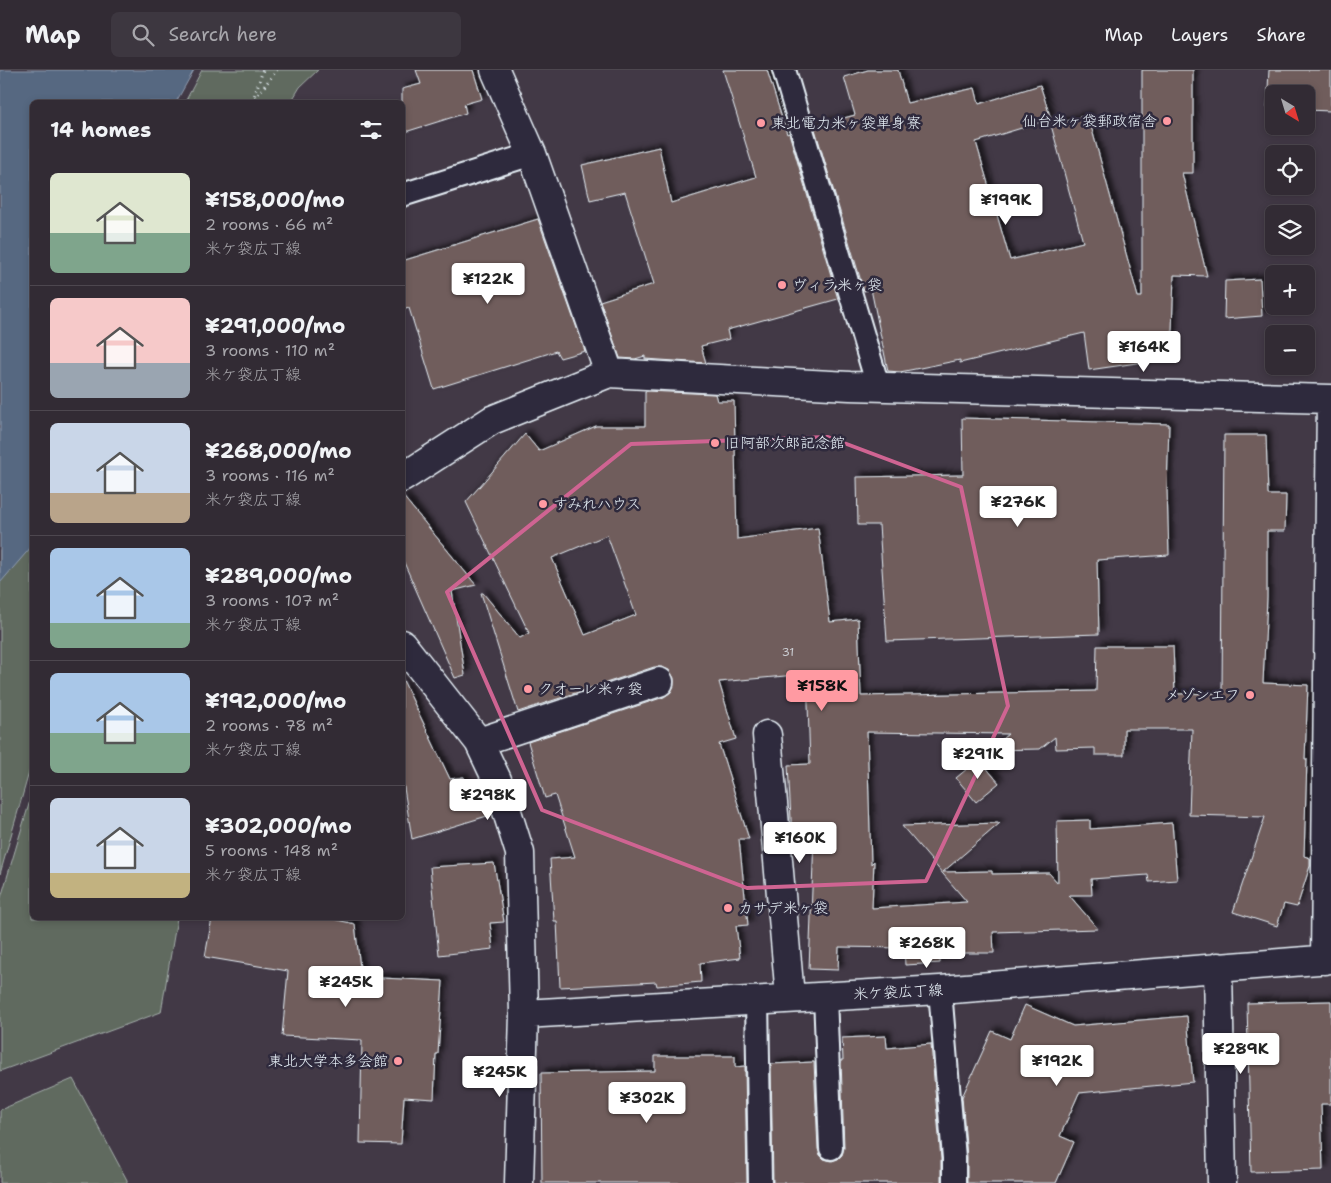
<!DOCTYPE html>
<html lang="en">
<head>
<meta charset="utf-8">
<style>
  :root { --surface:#322b34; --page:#3d3740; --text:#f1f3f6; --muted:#a8a7ac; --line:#4d474f; --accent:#ff9aa2 }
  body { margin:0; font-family:"Shantell Sans","Klee One",sans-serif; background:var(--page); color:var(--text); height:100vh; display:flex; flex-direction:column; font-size:19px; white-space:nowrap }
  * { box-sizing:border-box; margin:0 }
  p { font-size:16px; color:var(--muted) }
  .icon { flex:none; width:28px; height:28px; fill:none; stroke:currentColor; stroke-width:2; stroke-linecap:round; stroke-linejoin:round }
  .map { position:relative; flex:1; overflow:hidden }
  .details { position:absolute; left:30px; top:30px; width:375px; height:820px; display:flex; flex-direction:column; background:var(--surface); border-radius:8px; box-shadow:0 2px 8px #0003,0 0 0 1px var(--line) }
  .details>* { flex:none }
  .needle { width:32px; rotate:142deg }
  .buttons { position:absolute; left:1265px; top:15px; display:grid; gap:10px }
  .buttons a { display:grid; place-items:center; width:50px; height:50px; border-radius:8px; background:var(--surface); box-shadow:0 2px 8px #0003,0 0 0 1px var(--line); font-size:25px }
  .price { position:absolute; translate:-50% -42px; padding:0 11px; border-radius:5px; background:#fff; color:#222; font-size:16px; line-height:32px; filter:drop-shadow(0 1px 2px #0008) }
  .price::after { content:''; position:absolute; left:50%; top:30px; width:15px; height:11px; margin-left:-8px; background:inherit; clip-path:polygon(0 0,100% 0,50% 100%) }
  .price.selected { background:var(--accent); color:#111 }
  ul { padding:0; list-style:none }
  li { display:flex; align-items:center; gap:15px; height:125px; padding:0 20px }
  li+li { border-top:1px solid var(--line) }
  li span { display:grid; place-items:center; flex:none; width:140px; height:100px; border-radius:8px; color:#555 }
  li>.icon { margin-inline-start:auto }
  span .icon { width:60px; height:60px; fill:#fffc; stroke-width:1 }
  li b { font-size:21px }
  h2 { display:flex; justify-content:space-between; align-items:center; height:60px; padding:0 20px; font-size:21px }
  header { display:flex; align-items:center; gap:30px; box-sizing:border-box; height:70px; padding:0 25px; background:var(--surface); border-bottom:1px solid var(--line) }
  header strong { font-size:24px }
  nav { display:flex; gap:28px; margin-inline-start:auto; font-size:18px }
  .search { width:350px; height:45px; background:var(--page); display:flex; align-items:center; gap:12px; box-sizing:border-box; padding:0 18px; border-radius:8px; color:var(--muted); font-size:19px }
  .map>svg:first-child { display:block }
</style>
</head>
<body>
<header>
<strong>Map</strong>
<div class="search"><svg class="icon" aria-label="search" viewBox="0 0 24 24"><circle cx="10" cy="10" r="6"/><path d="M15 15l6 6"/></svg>Search here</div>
<nav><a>Map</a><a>Layers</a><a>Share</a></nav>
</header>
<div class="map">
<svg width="1331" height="1113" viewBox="0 0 1331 1113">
  <defs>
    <filter id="shadow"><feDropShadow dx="4.5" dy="-4.5" stdDeviation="2.5" flood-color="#0009"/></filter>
  </defs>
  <rect width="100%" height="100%" fill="#423946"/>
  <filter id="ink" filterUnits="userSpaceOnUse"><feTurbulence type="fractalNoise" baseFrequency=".02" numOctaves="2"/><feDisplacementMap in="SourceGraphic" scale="10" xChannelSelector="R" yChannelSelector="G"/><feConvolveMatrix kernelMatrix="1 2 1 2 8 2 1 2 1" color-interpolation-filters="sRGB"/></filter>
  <g filter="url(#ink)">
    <path fill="#606a5e" stroke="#a4aeab" d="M202,0H318L300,17L291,32H185Z
      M32,417V692L0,804V480Z
      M32,724V848H177L161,942L0,1001V831Z
      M73,1009L127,1110V1113H0V1040Z"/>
    <path fill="#566781" stroke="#909eb1" d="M0,0H194L176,32H32V476L0,513Z"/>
    <path fill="#6f5d5c" stroke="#e8f1f8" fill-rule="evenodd" filter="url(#shadow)" d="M416,0H473L482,29L464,34L466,43L402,63V19L421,14Z
      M723,0H767L787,64L789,63L838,229L727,260L729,269L701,276L706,293L645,289V286L635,289L620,288L600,231L654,214L625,122L590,130L582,95L659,77L671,133L756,107Z
      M868,0H898L907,33L975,18L979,34L1040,15L1051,49L976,72L1010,190L1083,172L1051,55L1088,45L1138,227H1142V0H1193V103H1182L1207,206L1174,205L1171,288L1089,300L1084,263L960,293V290L900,302L888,301L871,219L864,221L814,56L855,45L844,7Z
      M1269,0H1331V41L1306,40V24H1274V38H1267Z
      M538,149L585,281L560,288L556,281L434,319L409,238L402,240V191Z
      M1260,209L1262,246L1224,249L1225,211Z
      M645,321L715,324L717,331H734L737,469L818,458L830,552L858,549L861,626L1096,621L1097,576H1173L1175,624L1222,623L1224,365H1266L1268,425H1286L1285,461H1267V528L1263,613L1308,615L1305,689H1307L1304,786L1310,788V796L1297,837L1284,834L1277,856L1233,842L1265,747L1189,745L1192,659H1124V685H1095V678L1056,679L1055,667L1040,679L989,680L1008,664L867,662L871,794L874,791L872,838L967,832L902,756L1000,753L943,802L992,801V804L1049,803L1058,813L1057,751L1090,750V759L1172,753L1177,810L1149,812L1148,805L1091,809L1092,825H1069L1098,859L993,862L994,883H940V893L905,895L904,878L839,877L838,900L809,899L814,767H792L788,695L810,694L807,604L719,612L736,669L719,674L749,769H739L748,855L736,856L740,888L700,893L701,912L657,916L656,912L560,917L557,851H554L550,789L575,787L555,725L545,728L528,672L664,627L671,622L674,616V608L669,600L662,597H654L518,642L481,523H483L520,568L529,563L466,432L525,364L539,381L596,356H645ZM607,465L636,545L585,565L552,488Z
      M962,348L1169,354L1167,419L1169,485L1097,490L1099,564L887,571L879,455H858L857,407L963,405Z
      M402,425L476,515L452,521L465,605L455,608L402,488Z
      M402,608L450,709L464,707L466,716L481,714L487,746L412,769L402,705Z
      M979,689L999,713L976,732L956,708Z
      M494,793L504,852L490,853L493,879L439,885L430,797Z
      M212,848H328L355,854L361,907L443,911L438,984H436L434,1029L404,1027L401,1074L360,1073L362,970L282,966L288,901L205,887Z
      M1331,931V1034H1321L1323,1100L1251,1102L1247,933Z
      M1025,935L1073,956L1187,946L1193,1012L1079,1023L1060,1066L1074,1072L1056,1113H967V1087L962,1027L992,961L1010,969Z
      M886,966L887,978L931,974L941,1089V1113H773L771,994L814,992L818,1079L820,1085L824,1089L832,1091L838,1089L842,1085L844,1078L841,990H843L842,968Z
      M655,986H735V997L745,996L747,1113H542L541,1003L655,1001Z"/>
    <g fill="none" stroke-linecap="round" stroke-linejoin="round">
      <defs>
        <path id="lane" d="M784,0L878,316
          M402,125L532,84
          M940,920L954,1088V1113
          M825,926L831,1078
          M757,929L760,1113"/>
        <path id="street" d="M495,0L532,84L609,303
          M402,408L492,350L609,303L850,316L1331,329L1325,890
          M402,574L479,672L497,710L520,783L524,944L519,1113
          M767,665L790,927
          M479,672L659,612
          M1218,897L1222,1113
          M524,944L940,920L1331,889"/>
      </defs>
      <use href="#lane" stroke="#e8f1f8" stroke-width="26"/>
      <use href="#street" stroke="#e8f1f8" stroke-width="31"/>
      <path stroke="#e8f1f8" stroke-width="3" stroke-dasharray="1 4" stroke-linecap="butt" d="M253,30L263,0
        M252,32L277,0"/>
      <use href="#lane" stroke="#2f2a3d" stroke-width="22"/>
      <use href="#street" stroke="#2f2a3d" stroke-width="28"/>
    </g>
  </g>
  <path fill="none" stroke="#cf6492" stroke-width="4" stroke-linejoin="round" d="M828,367L961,417L1008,636L926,811L747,818L542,740L447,522L631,374Z"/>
  <g fill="#ff9aa2" stroke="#2f2a3d" stroke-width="2">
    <circle cx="1167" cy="51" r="5"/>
    <circle cx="761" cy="53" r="5"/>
    <circle cx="782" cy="215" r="5"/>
    <circle cx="715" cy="373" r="5"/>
    <circle cx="543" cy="434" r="5"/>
    <circle cx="528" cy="619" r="5"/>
    <circle cx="1250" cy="625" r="5"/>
    <circle cx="728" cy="838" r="5"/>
    <circle cx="398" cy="991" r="5"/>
  </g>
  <g text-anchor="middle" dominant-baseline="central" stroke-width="5" stroke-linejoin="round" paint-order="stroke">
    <g font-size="12" fill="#caccd1">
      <text x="788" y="582">31</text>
    </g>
    <g font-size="15" fill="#e8f1f8" stroke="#2f2a3d" text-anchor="start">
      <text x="1157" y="51" text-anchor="end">仙台米ヶ袋郵政宿舎</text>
      <text x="771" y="53">東北電力米ヶ袋単身寮</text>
      <text x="792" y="215">ヴィラ米ヶ袋</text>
      <text x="725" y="373">旧阿部次郎記念館</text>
      <text x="553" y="434">すみれハウス</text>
      <text x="538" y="619">クオーレ米ヶ袋</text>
      <text x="1240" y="625" text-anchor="end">メゾンエフ</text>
      <text x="738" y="838">カサデ米ヶ袋</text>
      <text x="388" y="991" text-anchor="end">東北大学本多会館</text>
    </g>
    <g font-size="15" fill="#e8f1f8" stroke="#2f2a3d">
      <text transform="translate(898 922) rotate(-3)">米ケ袋広丁線</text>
    </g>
  </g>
</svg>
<div class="buttons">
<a><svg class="needle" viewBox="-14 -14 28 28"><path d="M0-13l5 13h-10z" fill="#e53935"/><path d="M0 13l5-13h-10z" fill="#a8a7ac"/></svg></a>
<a><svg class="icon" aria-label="locate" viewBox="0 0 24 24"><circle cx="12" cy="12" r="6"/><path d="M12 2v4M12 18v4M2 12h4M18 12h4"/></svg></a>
<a><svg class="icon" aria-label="layers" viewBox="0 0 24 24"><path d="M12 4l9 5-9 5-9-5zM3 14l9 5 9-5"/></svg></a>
<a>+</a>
<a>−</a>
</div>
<b class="price" style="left:1006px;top:156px">¥199K</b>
<b class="price" style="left:488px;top:235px">¥122K</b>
<b class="price" style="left:1144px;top:303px">¥164K</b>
<b class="price" style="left:1018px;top:458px">¥276K</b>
<b class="price selected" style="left:822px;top:642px">¥158K</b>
<b class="price" style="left:978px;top:710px">¥291K</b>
<b class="price" style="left:488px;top:751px">¥298K</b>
<b class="price" style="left:800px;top:794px">¥160K</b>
<b class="price" style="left:927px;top:899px">¥268K</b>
<b class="price" style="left:346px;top:938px">¥245K</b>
<b class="price" style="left:1241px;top:1005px">¥289K</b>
<b class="price" style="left:1057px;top:1017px">¥192K</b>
<b class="price" style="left:500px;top:1028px">¥245K</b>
<b class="price" style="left:647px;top:1054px">¥302K</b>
<section class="details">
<h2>14 homes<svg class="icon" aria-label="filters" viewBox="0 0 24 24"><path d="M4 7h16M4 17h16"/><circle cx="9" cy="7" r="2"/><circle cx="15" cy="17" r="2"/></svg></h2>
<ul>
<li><span style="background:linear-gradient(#dfe7d0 60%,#7fa58c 0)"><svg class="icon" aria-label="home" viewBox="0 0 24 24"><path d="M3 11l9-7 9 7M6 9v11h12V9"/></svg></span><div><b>¥158,000/mo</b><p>2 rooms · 66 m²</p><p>米ケ袋広丁線</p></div></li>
<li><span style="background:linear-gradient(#f6c9c9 65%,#9aa5b1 0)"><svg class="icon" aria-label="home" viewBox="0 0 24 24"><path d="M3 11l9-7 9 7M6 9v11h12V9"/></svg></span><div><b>¥291,000/mo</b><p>3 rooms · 110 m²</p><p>米ケ袋広丁線</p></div></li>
<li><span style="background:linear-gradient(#c9d6e8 70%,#b9a48a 0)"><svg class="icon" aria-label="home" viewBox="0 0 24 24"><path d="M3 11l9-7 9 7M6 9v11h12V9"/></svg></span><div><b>¥268,000/mo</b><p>3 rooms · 116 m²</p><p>米ケ袋広丁線</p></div></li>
<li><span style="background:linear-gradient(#a9c7e8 75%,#7fa58c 0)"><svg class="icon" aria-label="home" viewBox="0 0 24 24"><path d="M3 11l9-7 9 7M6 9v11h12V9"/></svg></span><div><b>¥289,000/mo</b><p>3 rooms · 107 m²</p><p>米ケ袋広丁線</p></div></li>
<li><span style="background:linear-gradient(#a9c7e8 60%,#7fa58c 0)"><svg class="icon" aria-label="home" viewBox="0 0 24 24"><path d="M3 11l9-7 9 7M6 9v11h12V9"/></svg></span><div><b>¥192,000/mo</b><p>2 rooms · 78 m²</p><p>米ケ袋広丁線</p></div></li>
<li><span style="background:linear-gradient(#c9d6e8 75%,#c2b280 0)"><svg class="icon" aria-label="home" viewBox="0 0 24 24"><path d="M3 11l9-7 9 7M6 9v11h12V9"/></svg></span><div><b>¥302,000/mo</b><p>5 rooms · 148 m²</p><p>米ケ袋広丁線</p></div></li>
</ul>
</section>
</div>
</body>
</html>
